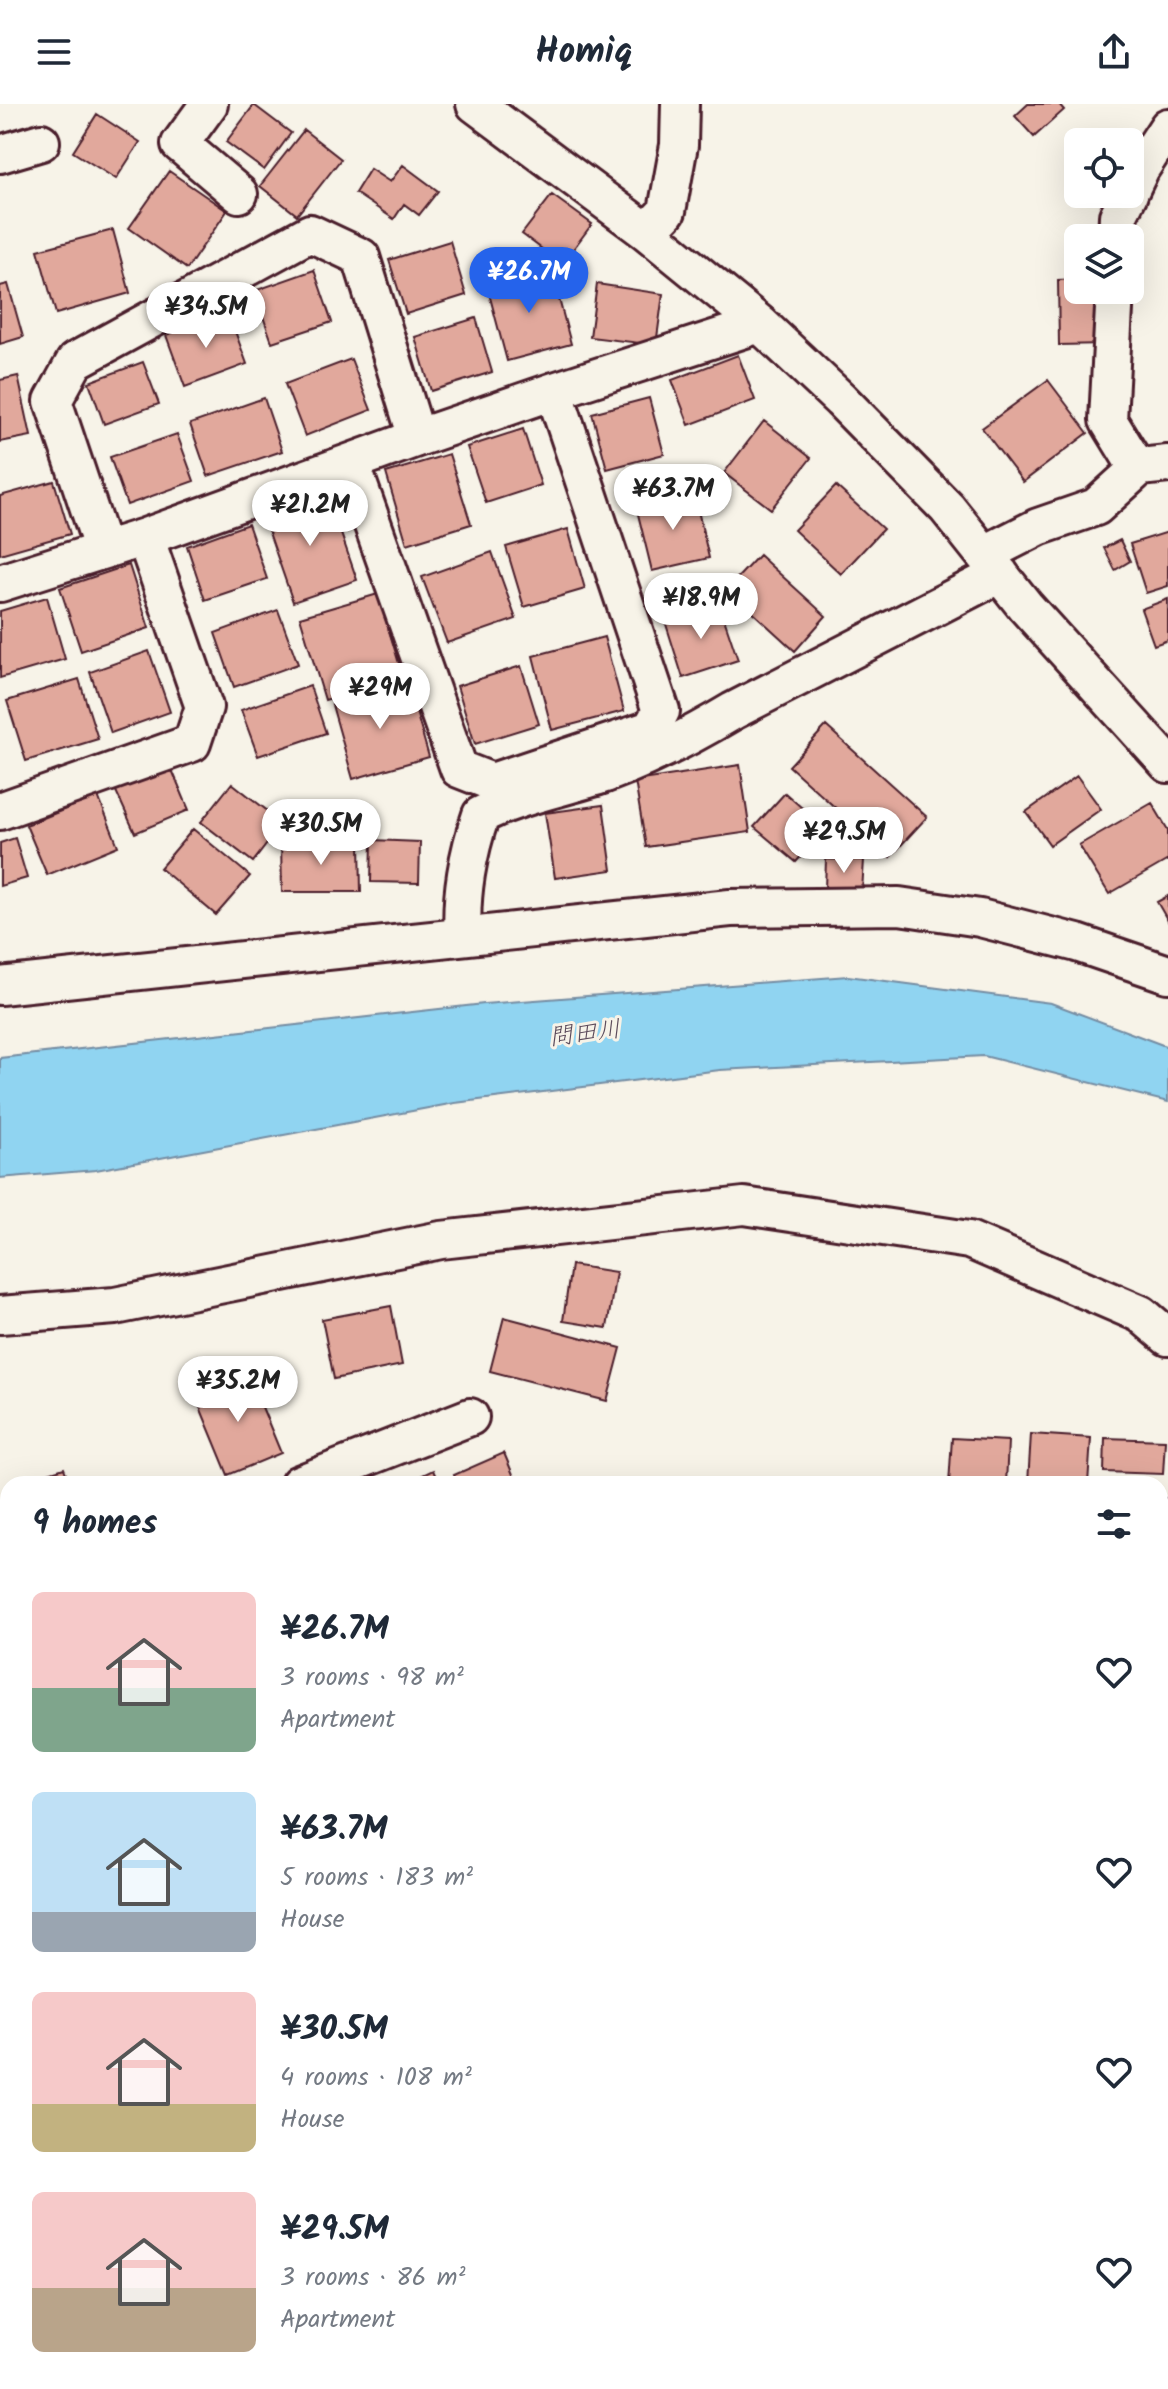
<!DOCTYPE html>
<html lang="en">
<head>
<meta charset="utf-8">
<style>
  :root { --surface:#fff; --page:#f6f6f7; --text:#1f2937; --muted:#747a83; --accent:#2563eb }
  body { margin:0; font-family:Kalam,"Klee One",sans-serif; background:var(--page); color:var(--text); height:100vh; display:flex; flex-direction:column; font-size:30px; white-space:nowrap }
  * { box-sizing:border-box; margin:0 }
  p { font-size:26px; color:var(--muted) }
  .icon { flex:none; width:44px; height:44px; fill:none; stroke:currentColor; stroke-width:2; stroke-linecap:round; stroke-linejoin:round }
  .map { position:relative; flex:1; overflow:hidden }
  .drawer { position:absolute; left:0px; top:1372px; width:1168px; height:914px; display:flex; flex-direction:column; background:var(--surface); border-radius:24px 24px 0 0; box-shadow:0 8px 32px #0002 }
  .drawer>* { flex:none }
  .buttons { position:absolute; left:1064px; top:24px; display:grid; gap:16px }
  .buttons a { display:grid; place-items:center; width:80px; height:80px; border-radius:12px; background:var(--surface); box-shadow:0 8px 32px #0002; font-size:40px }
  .price { position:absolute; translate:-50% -68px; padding:0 18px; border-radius:28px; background:#fff; color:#222; font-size:26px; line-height:52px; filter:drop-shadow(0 2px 4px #0008) }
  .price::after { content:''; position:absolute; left:50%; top:48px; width:24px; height:18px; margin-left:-12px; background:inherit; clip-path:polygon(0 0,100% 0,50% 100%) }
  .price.on { background:var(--accent); color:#fff }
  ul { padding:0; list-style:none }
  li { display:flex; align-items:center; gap:24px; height:200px; padding:0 32px }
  li span { display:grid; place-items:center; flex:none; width:224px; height:160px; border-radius:12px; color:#555 }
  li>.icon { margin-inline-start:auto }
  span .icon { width:96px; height:96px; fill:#fffc; stroke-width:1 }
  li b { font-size:34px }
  h2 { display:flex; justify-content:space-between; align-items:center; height:96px; padding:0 32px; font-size:34px }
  header { display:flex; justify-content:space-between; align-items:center; height:104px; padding:0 32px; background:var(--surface); font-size:36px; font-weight:700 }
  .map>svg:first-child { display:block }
</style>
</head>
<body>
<header><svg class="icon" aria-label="menu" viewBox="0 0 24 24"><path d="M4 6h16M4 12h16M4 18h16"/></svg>Homiq<svg class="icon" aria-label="share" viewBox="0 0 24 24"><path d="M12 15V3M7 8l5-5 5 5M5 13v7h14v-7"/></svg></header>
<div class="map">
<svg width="1168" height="2285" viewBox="0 0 1168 2285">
  <rect width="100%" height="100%" fill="#f7f3e8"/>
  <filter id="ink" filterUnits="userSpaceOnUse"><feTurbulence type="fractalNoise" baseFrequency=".0125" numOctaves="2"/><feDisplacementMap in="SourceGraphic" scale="16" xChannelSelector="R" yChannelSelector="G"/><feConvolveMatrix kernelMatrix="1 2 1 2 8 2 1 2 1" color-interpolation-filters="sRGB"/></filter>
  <g filter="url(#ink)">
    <path fill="#90d4f1" stroke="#748ca2" stroke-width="2" d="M848,872L1051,899L1168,943V998L984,952L720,966L455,999L96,1066L0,1074V954L484,900Z"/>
    <path fill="#e1a89c" stroke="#4a1f2b" stroke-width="2" d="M1028,0H1059L1064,6L1034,33L1015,12Z
      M254,1L291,29L264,66L226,38Z
      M97,10L140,38L116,75L73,48Z
      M304,26L341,55L297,111L260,82Z
      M1078,57V81L1069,77Z
      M403,61L438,87L419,111L404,100L394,115L355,89L370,65L390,78Z
      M169,67L227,107L187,165L129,124Z
      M552,91L592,120L562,160L522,130Z
      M113,126L130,189L56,210L38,146Z
      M450,137L466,191L406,210L389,156Z
      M551,165L571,240L507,257L487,182Z
      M314,166L332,218L272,238L254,187Z
      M1078,175V186H1102L1104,240L1059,241L1058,176Z
      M8,180L23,233L0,240V182Z
      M597,180L663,190L656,241L590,233Z
      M228,208L247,260L185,283L166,231Z
      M476,214L492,268L431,287L415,233Z
      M738,251L755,296L689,321L672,276Z
      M351,255L371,306L305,332L285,280Z
      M143,258L159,300L104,320L89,278Z
      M18,272L31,332L0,338V276Z
      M1048,276L1088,329L1023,378L982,324Z
      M264,294L282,347L208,372L190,320Z
      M649,294L664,350L607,365L592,309Z
      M764,317L811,354L771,405L724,369Z
      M523,325L541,381L486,399L467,343Z
      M177,330L194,377L127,401L110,353Z
      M449,350L471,420L407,440L386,369Z
      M54,377L70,430L0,450V392Z
      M836,382L883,425L841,470L794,426Z
      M327,389L357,476L293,498L263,411Z
      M694,389L709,454L652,467L636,402Z
      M248,420L267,475L205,496L187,442Z
      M568,425L585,485L524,503L506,443Z
      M1168,428V482L1146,489L1130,440Z
      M1120,436L1130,457L1115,466L1104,444Z
      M492,448L516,515L447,539L422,473Z
      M759,451L826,512L795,547L727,485Z
      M129,461L149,524L81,547L60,484Z
      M378,490L403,573L325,596L300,513Z
      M47,493L65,555L0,574V507Z
      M1168,495V536L1154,541L1141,505Z
      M719,500L738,556L683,574L665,517Z
      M278,506L298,560L234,583L215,529Z
      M604,533L624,607L552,626L533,552Z
      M149,547L170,608L111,629L90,568Z
      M521,562L539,620L475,640L457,582Z
      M79,575L98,635L26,657L7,597Z
      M408,580L429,653L353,675L332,601Z
      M310,582L326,629L258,652L241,606Z
      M826,622L927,713L890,753L789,662Z
      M170,661L189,706L135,729L115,685Z
      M740,661L750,728L646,743L635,677Z
      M1077,672L1101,705L1050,741L1026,708Z
      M232,679L283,719L253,758L201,718Z
      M785,689L826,725L796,758L754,723Z
      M98,692L118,742L47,771L26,721Z
      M1152,699L1168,726V756L1109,790L1079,741Z
      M603,701L612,766L555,774L545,709Z
      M193,725L250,772L216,811L160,764Z
      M15,734L27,774L0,782V739Z
      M372,736L420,738L419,779L371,778Z
      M281,738H360L361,788H282Z
      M826,755L864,756L862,787L825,785Z
      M1168,792V817L1157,798Z
      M571,1161L616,1168L607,1224L563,1217Z
      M391,1202L402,1261L334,1275L322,1215Z
      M504,1213L621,1244L607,1297L490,1267Z
      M248,1269L281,1349L228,1371L195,1291Z
      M1031,1330L1091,1334L1088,1380L1028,1379Z
      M952,1334L1008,1337L1006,1380H949Z
      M1105,1334L1165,1336L1163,1370L1104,1368Z
      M504,1349L517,1380H458L454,1371Z
      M64,1364L70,1380L17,1379Z
      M433,1366L439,1380H404Z
      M1160,1394H1168V1416L1160,1417Z
      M8,1592V1658L0,1660V1595Z
      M2,2179L8,2186V2241L0,2248V2181Z
      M133,2278H160L153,2285H140Z
      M407,2278H433L426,2285H414Z
      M533,2278H603L608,2285H524Z"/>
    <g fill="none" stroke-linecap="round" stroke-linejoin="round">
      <defs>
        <path id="street" d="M209,0L180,40L239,90
          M475,0L647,128L760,220L841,296L947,404L1025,502L1168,660
          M0,50L41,38
          M1130,87L1141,64L1168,23
          M647,128L667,107L679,41L680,0
          M1117,134L1118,112L1129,90
          M1115,186L1108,316L1130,352L1140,363
          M351,359L459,665L492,678L651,625L661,607L554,287
          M103,446L53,297L75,257L310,129L361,153L417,334
          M985,450L1038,423L1096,403L1140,363L1168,360
          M0,479L145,433L417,334L554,287L760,220
          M0,707L192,639L204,603L145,433
          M463,831C460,792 468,748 481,711C520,691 563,684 605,670C649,654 693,631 733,607L1000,470
          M0,882L730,804L899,802L980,814L1077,839L1168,870
          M0,1211L115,1202L441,1136L744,1102L969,1136L1141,1210L1168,1233
          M299,1380L470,1313
          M0,1429L8,1445
          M0,1991L8,1987
          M314,2278L318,2285
          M44,2285L52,2278"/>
      </defs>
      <use href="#street" stroke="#4a1f2b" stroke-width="42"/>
      <path stroke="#4a1f2b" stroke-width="5" stroke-dasharray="8 6" stroke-linecap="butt" d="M1160,1541L1161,1525L1168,1509
        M827,2278L830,2285
        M484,2285L492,2278
        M670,2285L678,2278"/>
      <use href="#street" stroke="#f7f3e8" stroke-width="36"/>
    </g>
  </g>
  <g text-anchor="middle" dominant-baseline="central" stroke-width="6" stroke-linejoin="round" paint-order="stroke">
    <g font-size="24" font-style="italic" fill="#5c4c5c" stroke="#f7f3e8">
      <text transform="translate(585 930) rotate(-7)">問田川</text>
    </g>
  </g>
</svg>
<div class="buttons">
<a><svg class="icon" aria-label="locate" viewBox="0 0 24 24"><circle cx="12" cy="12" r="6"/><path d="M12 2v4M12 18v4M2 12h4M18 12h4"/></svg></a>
<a><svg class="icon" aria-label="layers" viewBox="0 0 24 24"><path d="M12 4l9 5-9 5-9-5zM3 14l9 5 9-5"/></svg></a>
</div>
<b class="price on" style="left:529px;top:211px">¥26.7M</b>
<b class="price" style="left:206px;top:246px">¥34.5M</b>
<b class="price" style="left:673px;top:428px">¥63.7M</b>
<b class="price" style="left:310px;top:444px">¥21.2M</b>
<b class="price" style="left:701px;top:537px">¥18.9M</b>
<b class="price" style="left:380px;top:627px">¥29M</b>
<b class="price" style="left:321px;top:763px">¥30.5M</b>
<b class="price" style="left:844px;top:771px">¥29.5M</b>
<b class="price" style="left:238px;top:1320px">¥35.2M</b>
<section class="drawer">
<h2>9 homes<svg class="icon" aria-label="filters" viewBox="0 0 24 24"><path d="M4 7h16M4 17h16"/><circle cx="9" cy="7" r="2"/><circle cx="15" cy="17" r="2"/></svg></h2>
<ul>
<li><span style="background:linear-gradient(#f6c9c9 60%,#7fa58c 0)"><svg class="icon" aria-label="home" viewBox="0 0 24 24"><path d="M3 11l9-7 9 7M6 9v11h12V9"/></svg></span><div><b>¥26.7M</b><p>3 rooms · 98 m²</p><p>Apartment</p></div><svg class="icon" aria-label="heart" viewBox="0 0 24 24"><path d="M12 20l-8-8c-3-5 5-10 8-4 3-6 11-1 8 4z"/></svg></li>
<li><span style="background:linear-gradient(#bfe0f5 75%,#9aa5b1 0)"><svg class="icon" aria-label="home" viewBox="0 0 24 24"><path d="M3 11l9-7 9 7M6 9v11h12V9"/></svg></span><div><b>¥63.7M</b><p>5 rooms · 183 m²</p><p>House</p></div><svg class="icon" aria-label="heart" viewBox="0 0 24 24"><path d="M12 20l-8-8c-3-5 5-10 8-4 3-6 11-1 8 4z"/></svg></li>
<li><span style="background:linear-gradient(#f6c9c9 70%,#c2b280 0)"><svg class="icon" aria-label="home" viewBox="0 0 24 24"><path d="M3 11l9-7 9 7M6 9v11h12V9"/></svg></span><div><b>¥30.5M</b><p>4 rooms · 108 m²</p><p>House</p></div><svg class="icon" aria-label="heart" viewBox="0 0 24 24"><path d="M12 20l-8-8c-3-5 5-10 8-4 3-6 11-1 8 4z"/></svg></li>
<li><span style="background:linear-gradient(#f6c9c9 60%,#b9a48a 0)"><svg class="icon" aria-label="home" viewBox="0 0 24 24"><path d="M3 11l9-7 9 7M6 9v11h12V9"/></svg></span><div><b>¥29.5M</b><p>3 rooms · 86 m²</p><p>Apartment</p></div><svg class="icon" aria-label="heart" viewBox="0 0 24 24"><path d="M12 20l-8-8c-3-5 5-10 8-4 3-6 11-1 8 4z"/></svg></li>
</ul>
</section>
</div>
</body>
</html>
